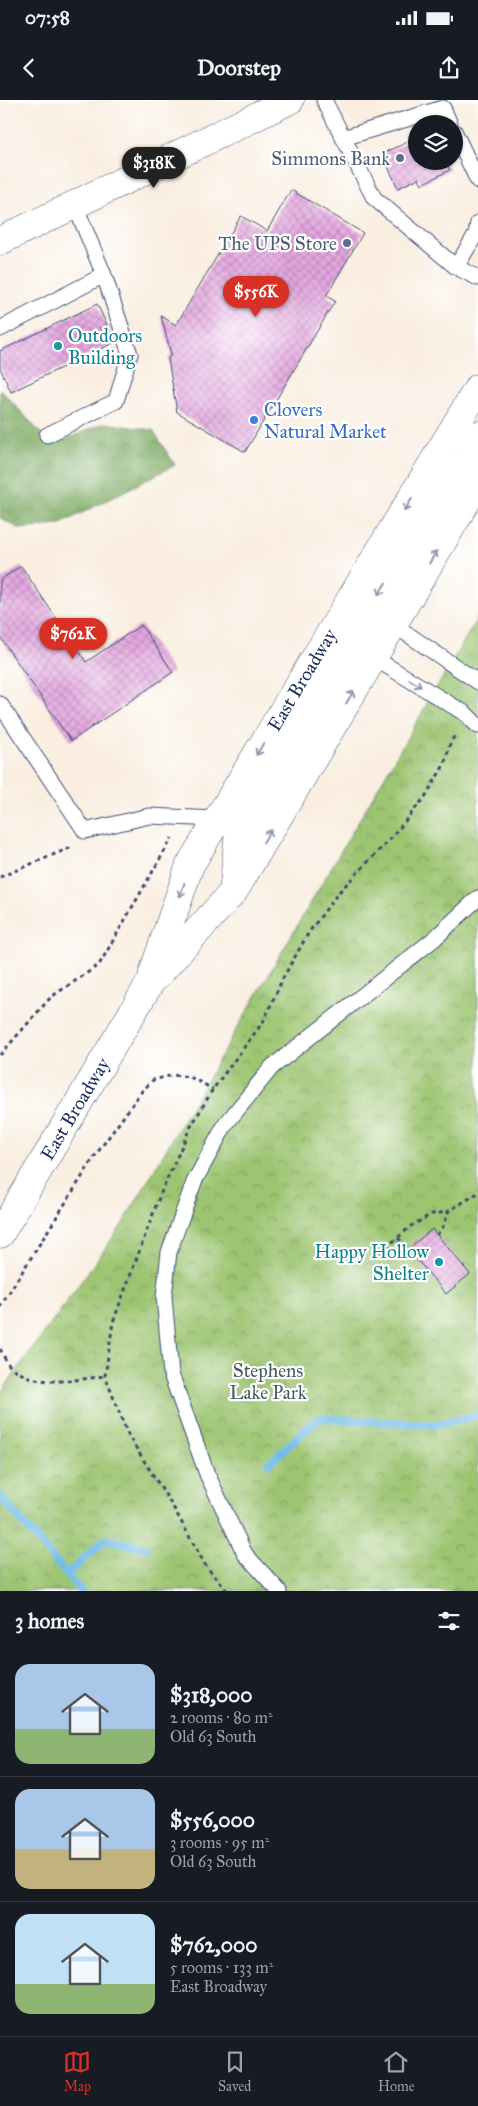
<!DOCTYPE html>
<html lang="en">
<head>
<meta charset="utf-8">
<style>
  :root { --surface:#171b24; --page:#20242c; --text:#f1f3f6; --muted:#9ea1a6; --line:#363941; --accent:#d93025 }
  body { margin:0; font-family:"IM FELL Great Primer",serif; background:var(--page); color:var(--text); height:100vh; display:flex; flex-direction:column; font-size:19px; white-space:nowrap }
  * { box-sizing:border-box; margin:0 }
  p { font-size:16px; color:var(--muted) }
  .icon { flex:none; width:28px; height:28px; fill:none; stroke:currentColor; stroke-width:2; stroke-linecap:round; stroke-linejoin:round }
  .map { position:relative; height:1491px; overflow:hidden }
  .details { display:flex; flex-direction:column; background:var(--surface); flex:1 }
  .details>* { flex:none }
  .tools { position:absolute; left:408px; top:15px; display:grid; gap:10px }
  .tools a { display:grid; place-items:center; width:55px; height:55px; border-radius:50%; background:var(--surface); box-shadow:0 1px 4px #0004; font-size:25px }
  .price { position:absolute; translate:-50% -42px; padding:0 11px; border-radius:18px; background:var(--accent); color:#fff; font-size:16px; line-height:32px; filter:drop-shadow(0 1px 2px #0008) }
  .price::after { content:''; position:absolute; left:50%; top:30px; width:15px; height:11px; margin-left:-8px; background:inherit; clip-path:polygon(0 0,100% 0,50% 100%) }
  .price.active { background:#222; color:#fff }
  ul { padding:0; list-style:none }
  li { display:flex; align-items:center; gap:15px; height:125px; padding:0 15px }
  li+li { border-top:1px solid var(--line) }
  li span { display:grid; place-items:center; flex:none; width:140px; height:100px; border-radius:15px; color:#555 }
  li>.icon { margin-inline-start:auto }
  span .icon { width:60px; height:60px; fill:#fffc; stroke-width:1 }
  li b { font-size:21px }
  h2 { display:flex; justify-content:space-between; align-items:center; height:60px; padding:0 15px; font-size:21px }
  .status { display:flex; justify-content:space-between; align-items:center; height:35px; padding:0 25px; background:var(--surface); direction:ltr }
  .status svg { height:14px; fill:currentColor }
  header { display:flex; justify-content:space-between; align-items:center; height:65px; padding:0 15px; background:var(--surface); font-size:22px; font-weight:700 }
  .menu { display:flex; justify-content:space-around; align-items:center; height:70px; border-top:1px solid var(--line); background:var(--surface); font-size:14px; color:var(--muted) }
  .menu a { display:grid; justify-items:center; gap:2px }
  .menu .active { color:var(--accent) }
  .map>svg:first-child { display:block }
</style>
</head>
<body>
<div class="status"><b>07:58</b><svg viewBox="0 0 49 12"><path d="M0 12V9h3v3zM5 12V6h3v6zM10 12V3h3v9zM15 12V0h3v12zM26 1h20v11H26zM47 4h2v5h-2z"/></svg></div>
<header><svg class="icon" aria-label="back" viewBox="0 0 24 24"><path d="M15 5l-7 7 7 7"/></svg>Doorstep<svg class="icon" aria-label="share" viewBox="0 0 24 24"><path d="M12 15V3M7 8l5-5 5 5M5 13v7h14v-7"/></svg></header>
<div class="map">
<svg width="478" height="1491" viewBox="0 0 478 1491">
  <defs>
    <pattern id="forest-crowns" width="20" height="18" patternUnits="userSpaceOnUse" patternTransform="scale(1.25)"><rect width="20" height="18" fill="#7daa63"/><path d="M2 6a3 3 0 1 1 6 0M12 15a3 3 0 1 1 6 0" fill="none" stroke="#668b55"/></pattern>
    <pattern id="park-crowns" width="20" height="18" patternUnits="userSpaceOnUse" patternTransform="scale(1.25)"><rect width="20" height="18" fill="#9cc571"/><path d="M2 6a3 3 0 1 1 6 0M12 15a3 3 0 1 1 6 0" fill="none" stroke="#7ea060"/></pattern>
    <pattern id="building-cross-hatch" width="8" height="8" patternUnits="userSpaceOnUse" patternTransform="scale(1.25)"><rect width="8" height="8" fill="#e5a8e0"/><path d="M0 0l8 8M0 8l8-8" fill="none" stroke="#b989b9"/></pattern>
  </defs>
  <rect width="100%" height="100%" fill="#fff"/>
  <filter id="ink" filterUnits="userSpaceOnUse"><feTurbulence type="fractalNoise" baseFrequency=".02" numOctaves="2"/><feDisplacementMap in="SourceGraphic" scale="10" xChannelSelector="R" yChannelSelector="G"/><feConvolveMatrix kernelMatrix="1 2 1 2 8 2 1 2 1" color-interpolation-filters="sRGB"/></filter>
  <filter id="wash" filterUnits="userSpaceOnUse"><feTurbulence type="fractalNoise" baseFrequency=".0096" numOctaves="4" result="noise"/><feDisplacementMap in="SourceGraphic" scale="20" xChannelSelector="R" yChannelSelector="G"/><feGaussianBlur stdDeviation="1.12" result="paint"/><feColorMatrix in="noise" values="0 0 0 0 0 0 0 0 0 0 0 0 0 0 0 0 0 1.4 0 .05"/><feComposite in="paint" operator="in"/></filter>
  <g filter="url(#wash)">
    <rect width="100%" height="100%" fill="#f9eee0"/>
    <path fill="url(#forest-crowns)" stroke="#4c6c60" d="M0,289L52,345L104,323L153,330L175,365L59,425L20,429L0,418Z"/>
    <path fill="url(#park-crowns)" stroke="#5c7a68" d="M478,517V1491H0V1294L122,1125Z"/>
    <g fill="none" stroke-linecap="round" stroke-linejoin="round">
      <path stroke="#6ebae7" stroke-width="8" d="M269,1363L319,1318L435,1325L478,1315
        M0,1396L81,1491
        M67,1474L106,1439L146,1448"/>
    </g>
    <g id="blocks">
      <path fill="url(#building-cross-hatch)" d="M416,38V61H445L450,70L422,84L419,78L398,88L382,54Z
        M291,90L363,133L326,196L335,201L245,352L177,312L168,259L171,254L161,216L176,225L241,116L267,131Z
        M97,204L115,242L11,292L0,268V251Z
        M21,466L86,562L141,525L173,572L71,641L0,537V480Z
        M432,1129L470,1174L446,1194L408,1149Z"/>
    </g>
  </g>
  <g filter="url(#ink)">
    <use href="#blocks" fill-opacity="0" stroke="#3c4c72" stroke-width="1"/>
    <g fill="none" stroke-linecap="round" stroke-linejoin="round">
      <defs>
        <path id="lane" d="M324,0L374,98L456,167L478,178
          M454,31L478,81
          M343,38L443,8L450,24
          M456,167L476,134L478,123
          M0,229L104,175
          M47,335L116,301L130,254L104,175L75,105
          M394,525L478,582
          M374,558L466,614L478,626
          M0,604L85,731L149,716L218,719
          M279,1491L245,1454L207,1374L171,1274L164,1197L169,1152L194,1082L225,1025L272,967L434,839L478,798"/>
        <path id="secondary" d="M0,141L290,0"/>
        <path id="primary" d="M456,403L473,344L478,335
          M374,558L371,508L432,408L444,360
          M234,784L239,729L349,547L353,532L341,516
          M153,873L190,765L478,288
          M0,1134L150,883L234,791L478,382"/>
      </defs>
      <use href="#lane" stroke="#3c4c72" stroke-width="17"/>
      <use href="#secondary" stroke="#3c4c72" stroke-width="29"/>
      <use href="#primary" stroke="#3c4c72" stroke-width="29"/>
      <path stroke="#3c4c72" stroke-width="3" stroke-dasharray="4 4" stroke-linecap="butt" d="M0,777L72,747
        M0,955L51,897L99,865L172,738
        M437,1135L444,1125L448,1112
        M398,1138L409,1148
        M380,1153L411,1126L432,1114L447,1112L478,1093
        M0,1207L95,1056L142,991L153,980L173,975L190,977L213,989
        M0,1249C3,1254 6,1262 10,1266C36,1289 74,1280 105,1276
        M227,1491L205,1465L176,1412L128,1335L105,1276L113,1222L160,1095L190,1028L213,989L263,922L283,878L309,832L339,792L391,738L425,697L444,665L450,644L456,633"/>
      <use href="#lane" stroke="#fff" stroke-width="15"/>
      <use href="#secondary" stroke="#fff" stroke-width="28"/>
      <use href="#primary" stroke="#fff" stroke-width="28"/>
    </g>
    <defs><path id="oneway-shaft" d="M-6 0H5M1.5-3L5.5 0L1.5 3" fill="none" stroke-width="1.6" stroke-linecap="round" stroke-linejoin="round" transform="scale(1.25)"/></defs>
    <g stroke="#8d97ae">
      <use href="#oneway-shaft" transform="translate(408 405) rotate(121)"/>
      <use href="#oneway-shaft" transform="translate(433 457) rotate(-60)"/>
      <use href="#oneway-shaft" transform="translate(382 489) rotate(122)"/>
      <use href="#oneway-shaft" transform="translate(415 583) rotate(31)"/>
      <use href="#oneway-shaft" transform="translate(350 597) rotate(-59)"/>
      <use href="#oneway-shaft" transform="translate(260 649) rotate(121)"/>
      <use href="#oneway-shaft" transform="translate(267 736) rotate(-59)"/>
      <use href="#oneway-shaft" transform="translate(182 790) rotate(109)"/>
    </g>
  </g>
  <g fill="#5c6f8a" stroke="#fff" stroke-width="2">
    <circle cx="400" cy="58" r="5"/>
    <circle cx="347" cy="143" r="5"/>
  </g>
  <g fill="#0f9aa8" stroke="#fff" stroke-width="2">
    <circle cx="58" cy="246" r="5"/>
    <circle cx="439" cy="1162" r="5"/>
  </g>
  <circle fill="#3f7fe0" stroke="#fff" stroke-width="2" cx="254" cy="320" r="5"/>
  <g text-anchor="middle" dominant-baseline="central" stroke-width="4.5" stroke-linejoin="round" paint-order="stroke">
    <g font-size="19" fill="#4e5e75" stroke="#fff" text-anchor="end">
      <text x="390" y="58">Simmons Bank</text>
      <text x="337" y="143">The UPS Store</text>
    </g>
    <g font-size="19" fill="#0d838f" stroke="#fff" text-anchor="start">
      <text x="68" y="235">Outdoors<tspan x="68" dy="22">Building</tspan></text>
      <text x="429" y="1151" text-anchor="end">Happy Hollow<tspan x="429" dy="22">Shelter</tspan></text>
    </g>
    <g font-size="19" fill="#366cbe" stroke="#fff" text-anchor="start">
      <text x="264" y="309">Clovers<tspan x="264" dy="22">Natural Market</tspan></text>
    </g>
    <g font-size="19" fill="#1b2f5e" stroke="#fff">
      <text transform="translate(302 580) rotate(-59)">East Broadway</text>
      <text transform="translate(75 1009) rotate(-59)">East Broadway</text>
    </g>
    <g font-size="19" fill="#425c64" stroke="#fff">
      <text x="268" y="1270">Stephens<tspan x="268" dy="22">Lake Park</tspan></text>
    </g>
  </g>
</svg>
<div class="tools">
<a><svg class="icon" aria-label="layers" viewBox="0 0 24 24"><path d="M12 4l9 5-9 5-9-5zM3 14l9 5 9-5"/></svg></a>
</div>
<b class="price active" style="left:154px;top:89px">$318K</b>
<b class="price" style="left:256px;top:218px">$556K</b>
<b class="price" style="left:73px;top:560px">$762K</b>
</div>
<section class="details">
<h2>3 homes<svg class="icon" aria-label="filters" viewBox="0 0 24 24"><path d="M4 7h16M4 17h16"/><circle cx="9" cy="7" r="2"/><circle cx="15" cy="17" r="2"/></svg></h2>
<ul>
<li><span style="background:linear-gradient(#a9c7e8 65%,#8fb573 0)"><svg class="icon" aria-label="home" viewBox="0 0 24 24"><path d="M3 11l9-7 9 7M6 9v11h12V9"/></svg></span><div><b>$318,000</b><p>2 rooms · 80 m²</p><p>Old 63 South</p></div></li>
<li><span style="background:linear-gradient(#a9c7e8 60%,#c2b280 0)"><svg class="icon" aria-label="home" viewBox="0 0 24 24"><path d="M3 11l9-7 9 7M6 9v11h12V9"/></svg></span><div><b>$556,000</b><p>3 rooms · 95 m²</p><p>Old 63 South</p></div></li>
<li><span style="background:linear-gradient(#bfe0f5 70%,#8fb573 0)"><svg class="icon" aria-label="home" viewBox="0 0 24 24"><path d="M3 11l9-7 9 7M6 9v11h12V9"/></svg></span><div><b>$762,000</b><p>5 rooms · 133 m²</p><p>East Broadway</p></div></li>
</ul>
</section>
<nav class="menu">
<a class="active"><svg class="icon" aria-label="map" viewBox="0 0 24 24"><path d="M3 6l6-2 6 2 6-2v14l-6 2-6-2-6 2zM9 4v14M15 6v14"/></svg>Map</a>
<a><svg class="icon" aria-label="saved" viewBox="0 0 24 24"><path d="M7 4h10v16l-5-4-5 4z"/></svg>Saved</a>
<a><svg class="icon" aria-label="home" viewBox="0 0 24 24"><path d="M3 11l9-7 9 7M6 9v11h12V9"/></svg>Home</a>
</nav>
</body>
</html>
